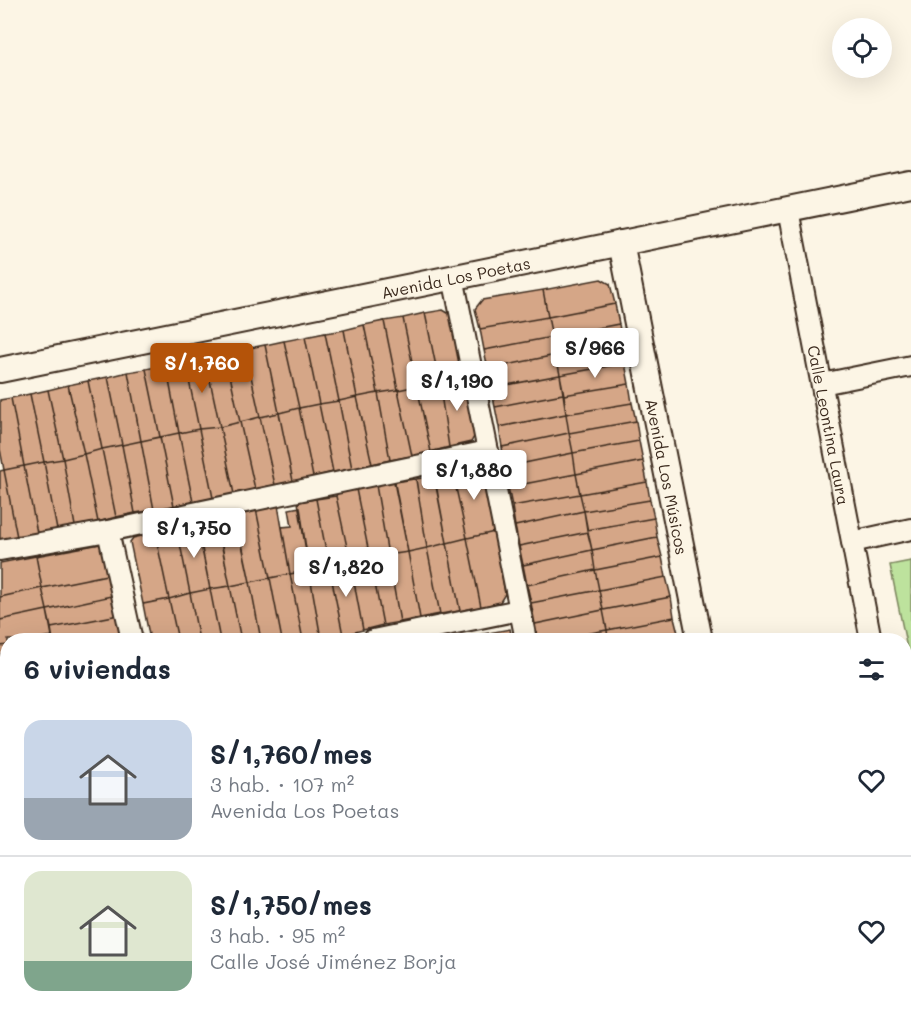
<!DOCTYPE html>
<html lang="es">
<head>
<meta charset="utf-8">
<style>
  :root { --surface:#fff; --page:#f6f6f7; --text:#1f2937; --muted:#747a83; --line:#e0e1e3; --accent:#b45309 }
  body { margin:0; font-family:Mali,sans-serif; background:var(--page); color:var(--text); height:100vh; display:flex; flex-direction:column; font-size:22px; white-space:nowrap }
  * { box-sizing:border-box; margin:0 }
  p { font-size:20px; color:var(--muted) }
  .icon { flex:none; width:33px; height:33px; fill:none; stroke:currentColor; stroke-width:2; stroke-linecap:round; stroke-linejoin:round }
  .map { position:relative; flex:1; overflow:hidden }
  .drawer { position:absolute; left:0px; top:633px; width:912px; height:384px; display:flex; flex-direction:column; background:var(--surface); border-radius:24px 24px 0 0; box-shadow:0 6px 24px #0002 }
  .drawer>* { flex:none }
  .controls { position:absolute; left:832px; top:18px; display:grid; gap:12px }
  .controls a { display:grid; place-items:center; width:60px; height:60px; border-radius:50%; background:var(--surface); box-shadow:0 6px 24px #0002; font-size:30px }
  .price { position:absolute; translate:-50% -51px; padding:0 14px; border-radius:6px; background:#fff; color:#222; font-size:20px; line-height:39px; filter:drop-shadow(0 2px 3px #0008) }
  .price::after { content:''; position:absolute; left:50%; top:36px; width:18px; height:14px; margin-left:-9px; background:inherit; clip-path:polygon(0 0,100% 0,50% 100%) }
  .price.selected { background:var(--accent); color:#fff }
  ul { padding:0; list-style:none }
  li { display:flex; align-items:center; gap:18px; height:150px; padding:0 24px }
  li+li { border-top:2px solid var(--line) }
  li span { display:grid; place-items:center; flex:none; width:168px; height:120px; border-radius:18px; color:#555 }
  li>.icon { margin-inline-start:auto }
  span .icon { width:72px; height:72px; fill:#fffc; stroke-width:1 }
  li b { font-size:26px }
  h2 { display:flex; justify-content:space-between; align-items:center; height:72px; padding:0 24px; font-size:26px }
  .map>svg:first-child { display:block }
</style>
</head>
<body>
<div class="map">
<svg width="911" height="1017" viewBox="0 0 911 1017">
  <rect width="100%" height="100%" fill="#fcf5e5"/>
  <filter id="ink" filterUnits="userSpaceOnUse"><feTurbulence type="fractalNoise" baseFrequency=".0167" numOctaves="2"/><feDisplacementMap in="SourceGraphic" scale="12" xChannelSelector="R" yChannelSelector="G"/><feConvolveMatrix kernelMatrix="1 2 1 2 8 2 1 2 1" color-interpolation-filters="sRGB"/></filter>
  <g filter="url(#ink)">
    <path fill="#bde29d" stroke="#7c865e" stroke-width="1.5" d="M911,561V668L890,565Z"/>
    <path fill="#d5a687" stroke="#3b2a1e" stroke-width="1.5" d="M601,279L610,284L615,304L548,317L543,290Z
      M543,290L548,317L480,329L475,309L482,300Z
      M615,304L619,324L552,337L548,317Z
      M443,310L453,316L464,377L439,381L425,313Z
      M425,313L439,381L417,386L403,318Z
      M548,317L552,337L484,350L480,329Z
      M403,318L417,386L398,390L384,321Z
      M384,321L398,390L378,393L364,325Z
      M619,324L622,343L556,355L552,337Z
      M364,325L378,393L357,397L344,330Z
      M344,330L357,397L339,401L325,333Z
      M325,333L339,401L319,404L305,337Z
      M305,337L319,404L299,408L284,341Z
      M552,337L556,355L488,369L484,350Z
      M284,341L299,408L279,413L265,345Z
      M622,343L625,363L560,375L556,355Z
      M265,345L279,413L260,417L245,349Z
      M245,349L260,417L240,422L225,352Z
      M225,352L240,422L220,427L205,357Z
      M556,355L560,375L491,388L488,369Z
      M205,357L220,427L199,429L185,361Z
      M185,361L199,429L179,433L166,365Z
      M625,363L629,384L564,395L560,375Z
      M166,365L179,433L160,437L146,369Z
      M146,369L160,437L141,441L128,372Z
      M128,372L141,441L122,445L108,377Z
      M560,375L563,394L495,407L491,388Z
      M108,377L122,445L102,449L88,381Z
      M464,377L475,435L471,442L449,447L439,381Z
      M88,381L102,449L84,454L68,385Z
      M439,381L449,447L431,452L417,386Z
      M629,384L632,403L566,414L564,395Z
      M68,385L84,454L63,459L48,390Z
      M417,386L431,452L412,456L398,390Z
      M48,390L63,459L44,462L30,394Z
      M398,390L412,456L390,460L378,393Z
      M378,393L390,460L372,464L357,397Z
      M30,394L44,462L24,466L11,398Z
      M563,394L566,414L499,427L495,407Z
      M357,397L372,464L352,469L339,401Z
      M11,398L24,466L4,470L0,449V400Z
      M339,401L352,469L333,472L319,404Z
      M632,403L636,421L569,433L566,414Z
      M319,404L333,472L313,477L299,408Z
      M299,408L313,477L293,481L279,413Z
      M279,413L293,481L275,485L260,417Z
      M566,414L569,433L502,447L499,427Z
      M260,417L275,485L255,489L240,422Z
      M636,421L639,441L573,453L569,433Z
      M240,422L255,489L234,494L220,427Z
      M220,427L234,494L213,498L199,429Z
      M199,429L213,498L193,502L179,433Z
      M179,433L193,502L174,506L160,437Z
      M569,433L573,453L505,467L502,447Z
      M160,437L174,506L154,510L141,441Z
      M141,441L154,510L135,513L122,445Z
      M639,441L643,461L576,474L573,453Z
      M122,445L135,513L116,517L102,449Z
      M102,449L116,517L98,522L84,454Z
      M573,453L576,474L508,487L505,467Z
      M84,454L98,522L75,526L63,459Z
      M63,459L75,526L57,530L44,462Z
      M643,461L647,482L580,494L576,474Z
      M44,462L57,530L37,533L24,466Z
      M470,465L483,473L495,532L467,538L452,470Z
      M24,466L37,533L17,537L4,470Z
      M4,470L17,537L0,540V471Z
      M452,470L467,538L447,543L435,479L443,477L444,472Z
      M576,474L580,494L512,506L508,487Z
      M434,476L447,543L427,548L416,479Z
      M414,479L416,480L427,548L408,552L395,484L396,482Z
      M394,482L408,552L388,555L376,485Z
      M647,482L650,500L584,511L580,494Z
      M376,485L388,555L370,558L356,489Z
      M356,489L370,558L350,561L336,496L338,492Z
      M580,494L584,511L515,526L512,506Z
      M336,496L350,561L329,566L316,499Z
      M316,499L329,566L309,570L298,502Z
      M650,500L654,518L587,530L584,511Z
      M278,505L290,574L270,578L256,509Z
      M300,507L309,570L290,574L282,527L292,526L289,509Z
      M256,509L270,578L250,582L235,513Z
      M584,511L588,532L519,546L515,526Z
      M236,515L250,582L230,586L216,518Z
      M654,518L657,537L592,550L587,530Z
      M217,520L230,586L210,589L197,523Z
      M197,525L210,589L190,593L177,529Z
      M177,529L190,593L169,599L155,533Z
      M495,532L505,594L500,602L481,607L467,538Z
      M588,532L592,550L523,565L519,546Z
      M155,533L169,599L143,604L130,542L133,538Z
      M657,537L662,557L595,570L592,550Z
      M467,538L481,607L460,611L447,543Z
      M106,543L112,574L42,588L36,556Z
      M447,543L460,611L440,614L427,548Z
      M427,548L440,614L420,618L408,552Z
      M592,550L595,570L527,585L523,565Z
      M408,552L420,618L400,622L388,555Z
      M388,555L400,622L383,625L370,558Z
      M36,556L42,588L0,597V563Z
      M662,557L666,577L599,590L595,570Z
      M370,558L383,625L363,630L350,561Z
      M350,561L363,630L343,635L329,566Z
      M329,566L343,635L321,639L309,570Z
      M309,570L321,639L315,640H303L290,574Z
      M595,570L599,590L531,603L527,585Z
      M112,574L116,595L47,610L42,588Z
      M290,574L303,640H282L270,578Z
      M666,577L671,597L603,610L599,590Z
      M270,578L282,640H261L250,582Z
      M250,582L261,640H241L230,586Z
      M230,586L241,640H220L210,589Z
      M42,588L47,610L0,620V597Z
      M210,589L220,640H199L190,593Z
      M599,590L603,610L535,624L531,603Z
      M190,593L199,640H178L169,599Z
      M116,595L119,615L51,628L47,610Z
      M671,597L674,617L607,630L603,610Z
      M169,599L178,640H150L143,604Z
      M47,610L52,636L29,640H8V645L0,646V620Z
      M603,610L607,630L554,640H538L535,624Z
      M119,615L123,635L91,640H53L51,628Z
      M674,617L679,637L661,640H608L607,630Z
      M510,629L512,640H450Z
      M607,630L608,640H554Z
      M123,635L124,640H91Z
      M8,645V674L0,675V646Z
      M8,674V695L0,696V675Z
      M8,695V719L0,720V696Z
      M8,719V748L4,749L0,720Z
      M911,920V1017H792L791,1010H904V921Z
      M3,926L8,952L0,954V927Z
      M8,952V977L0,979V954Z
      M8,977V1002L0,1003V979Z
      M8,1002V1010H21L22,1017H0V1003Z
      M59,1010H92L60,1015Z
      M92,1010H130L131,1017H61L60,1015Z
      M130,1010H199L201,1017H131Z
      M225,1010H257V1012L226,1017Z
      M527,1010H563L564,1017H514L513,1012Z
      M563,1010H739L740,1017H564Z"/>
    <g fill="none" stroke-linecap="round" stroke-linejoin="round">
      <defs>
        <g id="minor">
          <path id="s1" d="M788,210L871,640"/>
          <path d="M453,277L526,640"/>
          <path d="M822,384L911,366"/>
          <path d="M108,531L132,640"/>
          <path d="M852,542L911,529"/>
          <path d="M0,550L108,531L488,451"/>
          <path d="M373,640L519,610"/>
          <path d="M904,727L911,726"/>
          <path d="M212,1010L214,1017"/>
        </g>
        <g id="tertiary">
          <path id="s2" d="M621,243L700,640"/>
          <path id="s3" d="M0,370L911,184"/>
          <path d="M0,806L8,842"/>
          <path d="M904,898L911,897"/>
          <path d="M43,1010L44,1017"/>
          <path d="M772,1010L773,1017"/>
          <path d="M327,1017L363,1010"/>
        </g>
      </defs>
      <use href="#minor" stroke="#3b2a1e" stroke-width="24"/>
      <use href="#tertiary" stroke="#3b2a1e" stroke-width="28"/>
      <use href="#minor" stroke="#fcf5e5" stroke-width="20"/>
      <use href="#tertiary" stroke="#fcf5e5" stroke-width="24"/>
    </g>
  </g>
  <g text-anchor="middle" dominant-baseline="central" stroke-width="4.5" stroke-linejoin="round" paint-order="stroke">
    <g font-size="16" fill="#3b2a1e" stroke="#fcf5e5">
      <text stroke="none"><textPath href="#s3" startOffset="465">Avenida Los Poetas</textPath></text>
      <text stroke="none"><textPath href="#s1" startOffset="219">Calle Leontina Laura</textPath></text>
      <text stroke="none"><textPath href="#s2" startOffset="238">Avenida Los Músicos</textPath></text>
    </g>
  </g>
</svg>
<div class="controls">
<a><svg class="icon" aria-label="locate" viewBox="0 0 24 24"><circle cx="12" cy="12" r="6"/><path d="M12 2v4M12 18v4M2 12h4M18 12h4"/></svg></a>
</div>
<b class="price" style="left:595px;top:379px">S/966</b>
<b class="price selected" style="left:202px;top:394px">S/1,760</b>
<b class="price" style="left:457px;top:412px">S/1,190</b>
<b class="price" style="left:474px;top:501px">S/1,880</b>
<b class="price" style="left:194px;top:559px">S/1,750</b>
<b class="price" style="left:346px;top:598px">S/1,820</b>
<section class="drawer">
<h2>6 viviendas<svg class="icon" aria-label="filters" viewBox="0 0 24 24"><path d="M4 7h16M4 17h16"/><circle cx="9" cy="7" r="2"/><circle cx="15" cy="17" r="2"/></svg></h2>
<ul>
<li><span style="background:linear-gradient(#c9d6e8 65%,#9aa5b1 0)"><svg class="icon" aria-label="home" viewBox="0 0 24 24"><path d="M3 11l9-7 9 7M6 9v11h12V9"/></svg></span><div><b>S/1,760/mes</b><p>3 hab. · 107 m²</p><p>Avenida Los Poetas</p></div><svg class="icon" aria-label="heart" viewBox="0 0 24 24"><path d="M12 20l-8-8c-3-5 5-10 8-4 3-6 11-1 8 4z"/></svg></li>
<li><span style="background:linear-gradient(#dfe7d0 75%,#7fa58c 0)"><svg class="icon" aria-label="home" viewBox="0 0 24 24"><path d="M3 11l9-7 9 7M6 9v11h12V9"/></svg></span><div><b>S/1,750/mes</b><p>3 hab. · 95 m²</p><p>Calle José Jiménez Borja</p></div><svg class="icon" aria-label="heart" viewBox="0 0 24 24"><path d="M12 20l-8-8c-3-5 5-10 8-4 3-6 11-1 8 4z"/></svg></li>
</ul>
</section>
</div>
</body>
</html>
